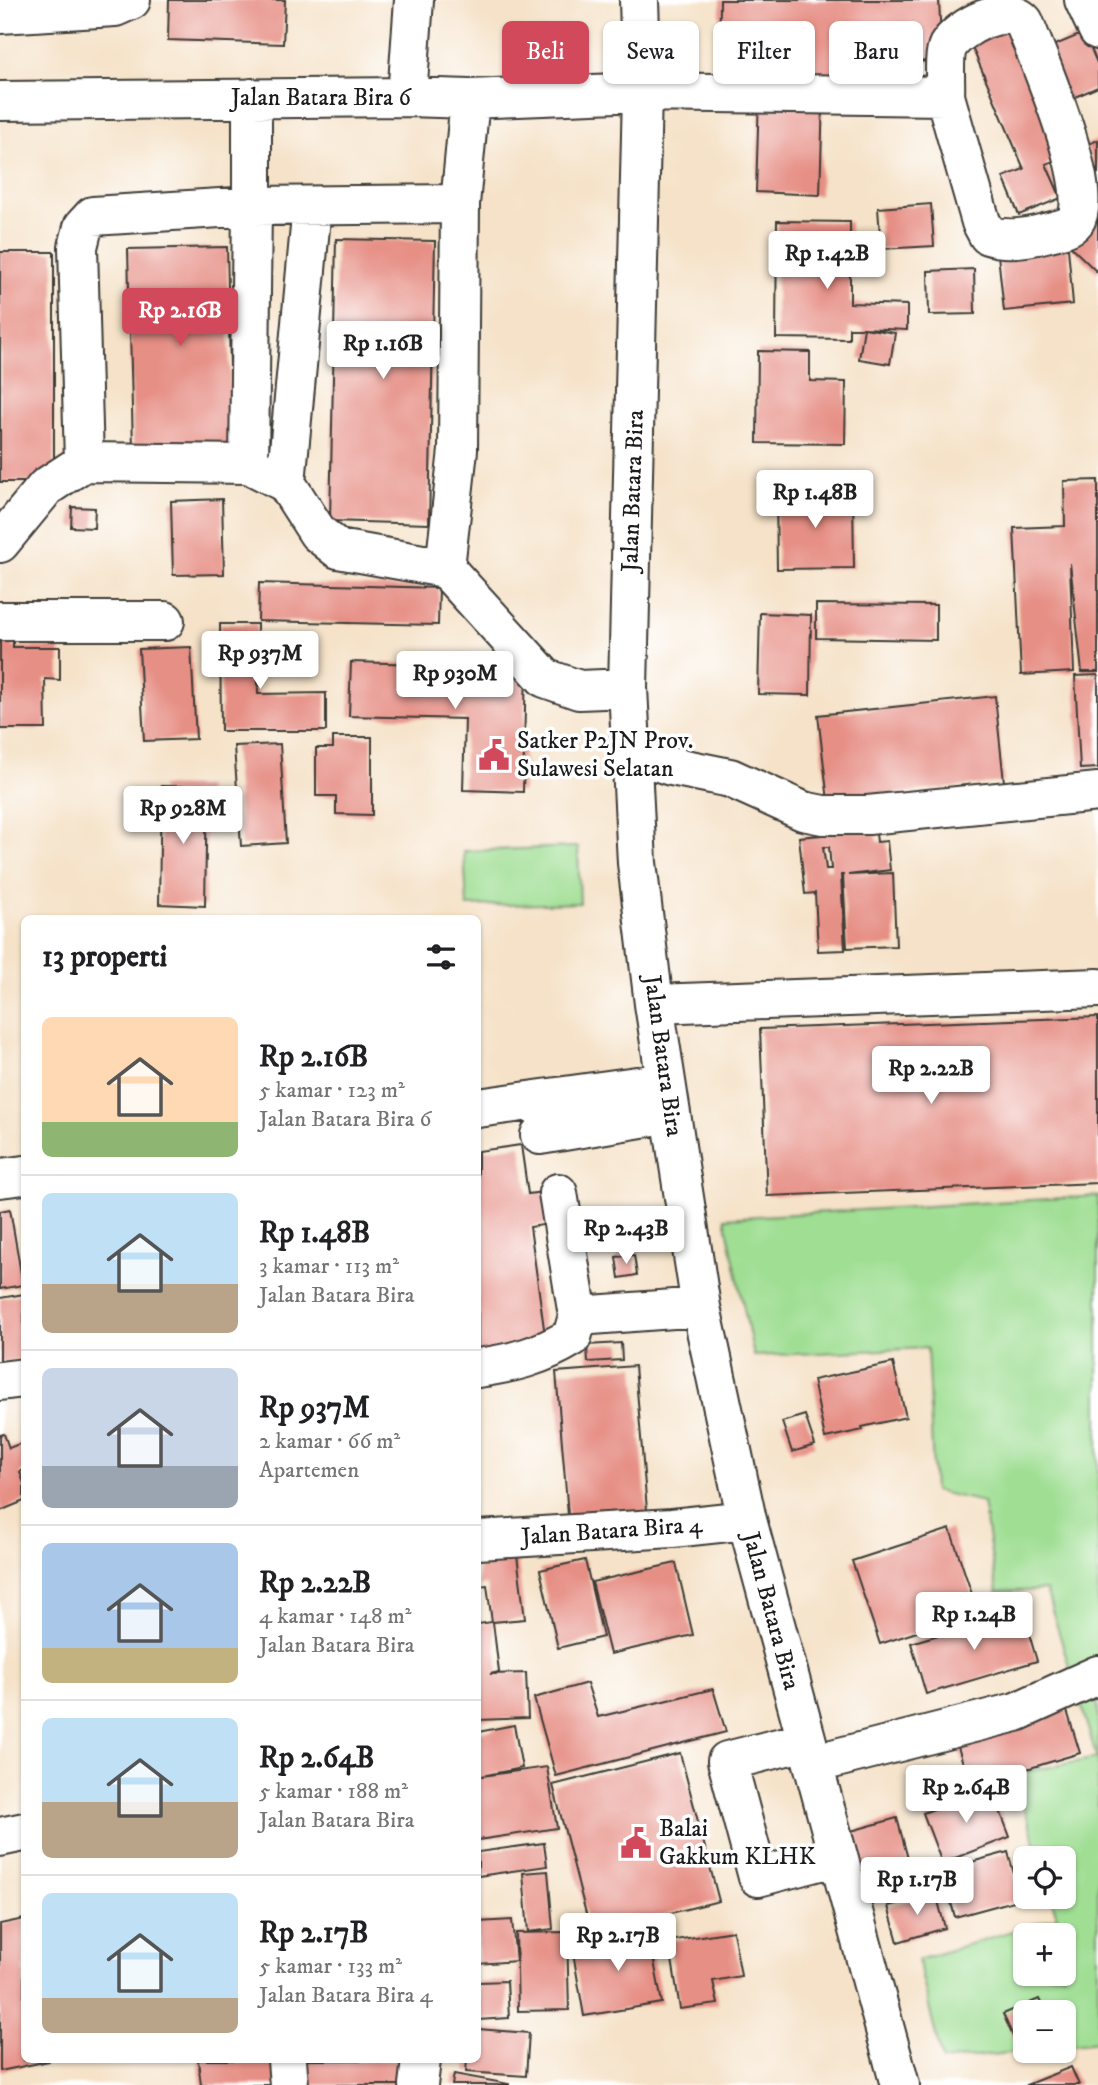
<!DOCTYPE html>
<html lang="id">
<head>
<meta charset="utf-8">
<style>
  :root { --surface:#fff; --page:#f6f6f6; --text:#202124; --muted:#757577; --line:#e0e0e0; --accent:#d1495b }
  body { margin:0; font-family:"IM FELL DW Pica",serif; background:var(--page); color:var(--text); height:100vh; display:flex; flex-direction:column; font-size:26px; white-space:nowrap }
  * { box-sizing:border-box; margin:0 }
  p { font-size:23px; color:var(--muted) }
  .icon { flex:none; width:38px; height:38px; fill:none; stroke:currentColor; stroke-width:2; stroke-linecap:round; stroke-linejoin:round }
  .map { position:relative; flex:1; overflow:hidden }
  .details { position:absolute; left:21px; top:915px; width:460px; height:1148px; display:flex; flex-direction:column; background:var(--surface); border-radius:10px; box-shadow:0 2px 5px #0004 }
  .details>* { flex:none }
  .guide { position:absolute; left:502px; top:21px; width:490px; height:63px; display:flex; gap:14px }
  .controls { position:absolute; left:1013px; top:1846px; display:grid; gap:14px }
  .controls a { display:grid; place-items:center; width:63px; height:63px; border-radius:10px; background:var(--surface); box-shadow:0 2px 5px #0004; font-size:35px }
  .price { position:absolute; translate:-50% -60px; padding:0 16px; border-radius:7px; background:#fff; color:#222; font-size:23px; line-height:46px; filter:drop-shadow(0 2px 4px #0008) }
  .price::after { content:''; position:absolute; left:50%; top:42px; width:21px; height:16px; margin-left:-10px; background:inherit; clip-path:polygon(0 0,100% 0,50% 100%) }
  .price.selected { background:var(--accent); color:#fff }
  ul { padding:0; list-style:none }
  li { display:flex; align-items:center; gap:21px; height:175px; padding:0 21px }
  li+li { border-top:2px solid var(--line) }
  li span { display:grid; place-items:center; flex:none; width:196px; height:140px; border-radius:10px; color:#555 }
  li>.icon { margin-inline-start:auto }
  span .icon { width:84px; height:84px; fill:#fffc; stroke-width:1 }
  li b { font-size:30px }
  h2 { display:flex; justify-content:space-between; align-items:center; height:84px; padding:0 21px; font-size:30px }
  .tag { padding:0 24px; border-radius:10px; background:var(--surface); box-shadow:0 2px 5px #0004; font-size:24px; line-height:63px }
  .tag.selected { background:var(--accent); color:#fff }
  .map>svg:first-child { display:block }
</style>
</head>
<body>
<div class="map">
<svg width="1098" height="2085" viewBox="0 0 1098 2085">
  <rect width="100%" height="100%" fill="#fff"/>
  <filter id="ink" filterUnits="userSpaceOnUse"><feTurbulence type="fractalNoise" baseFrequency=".0143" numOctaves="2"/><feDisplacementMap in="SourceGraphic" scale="14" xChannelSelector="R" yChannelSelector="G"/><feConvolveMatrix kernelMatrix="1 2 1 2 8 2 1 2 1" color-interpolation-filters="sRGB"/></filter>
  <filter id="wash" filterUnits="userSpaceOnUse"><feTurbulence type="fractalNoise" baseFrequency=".00686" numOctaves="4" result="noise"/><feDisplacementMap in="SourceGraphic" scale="28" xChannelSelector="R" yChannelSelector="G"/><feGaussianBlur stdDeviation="1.57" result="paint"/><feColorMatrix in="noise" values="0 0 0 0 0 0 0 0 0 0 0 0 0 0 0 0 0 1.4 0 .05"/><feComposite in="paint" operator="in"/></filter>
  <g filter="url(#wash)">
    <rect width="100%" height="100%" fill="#f5e2c8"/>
    <path fill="#9fde93" stroke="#5e7d58" stroke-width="2" fill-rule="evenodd" d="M578,847L580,903L467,906L464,851Z
      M1098,1196V2042L1064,2046V2012H1026L1025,2051L942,2061L918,1960L1057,1917L1051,1897H1064V1858H1040L1014,1774L1097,1758L1046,1590L997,1592L983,1502L934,1491L927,1348L754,1356L725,1218ZM1026,1936H1064V1974H1026Z"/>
    <g id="blocks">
      <path fill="#e68f85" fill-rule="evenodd" d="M169,0H285L283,44L168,40Z
        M720,0H939L942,61L897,62L896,77L719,81Z
        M1014,21L1071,154L1046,164L1061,198L1019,215L1003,177L1024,169L969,40Z
        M1084,33L1098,65V87L1066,101L1043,50Z
        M759,96L823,99L820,195L756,192Z
        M1098,140V174L1086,145Z
        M931,204L934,246L881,249L878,208Z
        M1098,217V273L1070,246Z
        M777,221L850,222V303L907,305V330L864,328L895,333L890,364L859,359L864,328H849V339L776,338Z
        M336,239L435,241L429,524L330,521Z
        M227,247L232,447L133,448L128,249Z
        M1068,248L1073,304L1004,311L998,255Z
        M0,252H54V467L42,482H0Z
        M974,269L975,314L929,315L928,271Z
        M758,351L810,352V381L846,382L845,444L757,443Z
        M1098,480V672H1082L1070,563L1074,672L1021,675L1014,528L1065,526L1064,481Z
        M776,491H853L854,568L777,569Z
        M222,499L224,574L173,575L171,501Z
        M72,507L95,508L94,528L71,527Z
        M259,583L439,588L438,625L258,621Z
        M816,604L936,605V640L816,638Z
        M760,613L811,615L810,695L758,694Z
        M220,624H257L258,694L326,693V731H221Z
        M0,639H13V647H60V680L45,679L46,729H0Z
        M191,647L196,739L144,741L139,649Z
        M351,662L526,667L523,792L463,790L465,719L349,716Z
        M1098,675V768L1080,769L1075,676Z
        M995,696L1004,782L828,801L818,715Z
        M333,737H372V815L336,814V796H316V748H333Z
        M280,744L286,843L241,846L234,746Z
        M161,786L207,787L205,906L159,904Z
        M874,817L877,842L887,841L890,870L848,875L893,873L896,946L847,948L843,875H841L845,950L818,951L815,893L805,894L799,837L821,835L820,823ZM823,847H829L831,869H826Z
        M1098,1017V1183L767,1196L760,1029Z
        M521,1145L528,1194L557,1190L561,1222L530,1227L547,1350L478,1359V1151Z
        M10,1209L23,1285L0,1289V1211Z
        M634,1255L637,1275L619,1278L616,1257Z
        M24,1294V1359L0,1362V1298Z
        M621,1343L622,1360L588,1362L587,1345Z
        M893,1363L906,1417L862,1427L863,1430L825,1438L813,1380Z
        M635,1366L648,1522L569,1527L556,1372Z
        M805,1415L815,1445L792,1452L782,1422Z
        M4,1434L9,1448L24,1442V1470L20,1472L24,1483V1501L0,1511V1435Z
        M950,1529L978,1612L880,1644L852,1561Z
        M516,1547L525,1619L493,1622L499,1672L490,1674L526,1673L528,1718L478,1720V1624L492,1622L487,1585L478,1586V1551Z
        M585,1560L603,1637L558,1648L540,1570Z
        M676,1563L693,1635L610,1654L592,1582Z
        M1022,1610L1037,1661L926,1694L911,1643Z
        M587,1683L598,1717L713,1689L726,1732L556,1776L534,1698Z
        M1064,1701L1080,1753L970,1786L954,1734Z
        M514,1725L522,1768L482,1776L547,1767L557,1828L478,1840V1732Z
        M680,1753L719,1901L591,1933L553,1785Z
        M991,1787L1010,1837L942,1863L923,1813Z
        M897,1818L914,1881L855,1898L837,1835Z
        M544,1843L547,1866L478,1876V1852Z
        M1008,1852L1021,1899L955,1917L942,1870Z
        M548,1871L553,1929L528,1932L523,1873Z
        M936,1893L945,1928L898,1942L888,1906Z
        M24,1919V2060L49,2061L0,2071V1924Z
        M512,1920L516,1961L478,1964V1922Z
        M651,1926L659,1949L652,1951L662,2003L584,2016L572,1947L627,1937L626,1935Z
        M733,1931L741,1976L713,1981L718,2004L680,2009L669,1941Z
        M567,1932L569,2010L518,2011L516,1933Z
        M507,1981L509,2018L478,2020V1982Z
        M1039,1999L1045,2012H1026V2036L1015,2041L1003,2014Z
        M478,2029L529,2033L526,2076L466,2072L467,2060H478Z
        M198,2060H274L277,2085H201Z
        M294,2060H414L411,2085H304Z
        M1071,2067L1079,2085H1026Z
        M454,2074L509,2084V2085H452Z"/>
    </g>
  </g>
  <g filter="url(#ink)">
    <use href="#blocks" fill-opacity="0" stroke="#3d3a36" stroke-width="2"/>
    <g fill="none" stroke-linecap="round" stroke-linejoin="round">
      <defs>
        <path id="minor" d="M639,0L642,92L628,688L637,863L654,1004L701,1307L747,1520L900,2085
          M1084,0L1098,30
          M0,14L115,7L131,0
          M407,97L414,0
          M252,98V206L460,204
          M0,101L407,97L470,99L642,92L945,96C946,84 943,56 948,46C959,27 1007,2 1024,22C1038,58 1096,191 1075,221C1069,229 1055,230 1045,233C1027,238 1006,241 988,235L981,222L945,96
          M84,462L78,247L83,227L93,216L252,206L249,464
          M286,483L312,206
          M0,543L46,487L84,462L249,464L286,483L318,533L338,549L445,568L545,678L579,690L628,688
          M445,568L458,450L460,204L470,99
          M0,621H165
          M631,753L671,766L730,778L803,811L823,815H868L1098,792
          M654,1004L1098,988
          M478,1108L666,1082
          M540,1135L671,1113
          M0,1178L24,1175
          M558,1193L578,1316L701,1307
          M478,1368C513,1363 541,1356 572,1337L578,1316
          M0,1381L24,1378
          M478,1540L672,1528L747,1520
          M806,1741L727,1761L758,1877L838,1856
          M813,1764L1016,1712L1098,1675
          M0,1837L24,1832
          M287,2060L289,2085
          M418,2085L421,2060"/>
      </defs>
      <use href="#minor" stroke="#3d3a36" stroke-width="42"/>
      <use href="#minor" stroke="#fff" stroke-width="38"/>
    </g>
  </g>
  <defs>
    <symbol id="civic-bare" viewBox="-9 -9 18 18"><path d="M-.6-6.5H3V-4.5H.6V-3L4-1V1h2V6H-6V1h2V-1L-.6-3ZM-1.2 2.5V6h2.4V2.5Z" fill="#d1495b" stroke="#fff" stroke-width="2.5" paint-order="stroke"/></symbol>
  </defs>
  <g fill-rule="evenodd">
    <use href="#civic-bare" x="472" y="733" width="44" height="44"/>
    <use href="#civic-bare" x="614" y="1821" width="44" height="44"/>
  </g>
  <g text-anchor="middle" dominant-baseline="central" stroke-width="7" stroke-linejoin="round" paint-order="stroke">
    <g font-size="24" fill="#1c1c1c" stroke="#fff">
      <text x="321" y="98">Jalan Batara Bira 6</text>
      <text transform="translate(633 491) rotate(-88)">Jalan Batara Bira</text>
      <text transform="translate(663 1056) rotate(82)">Jalan Batara Bira</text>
      <text transform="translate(612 1531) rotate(-4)">Jalan Batara Bira 4</text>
      <text transform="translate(771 1611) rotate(75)">Jalan Batara Bira</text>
    </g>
    <g font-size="24" fill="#1c1c1c" stroke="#fff" text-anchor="start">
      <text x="517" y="741">Satker P2JN Prov.<tspan x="517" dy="28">Sulawesi Selatan</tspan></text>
      <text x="659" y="1829">Balai<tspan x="659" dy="28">Gakkum KLHK</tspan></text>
    </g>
  </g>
</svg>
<div class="controls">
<a><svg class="icon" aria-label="locate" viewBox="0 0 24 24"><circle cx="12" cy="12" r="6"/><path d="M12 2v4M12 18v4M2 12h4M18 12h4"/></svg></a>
<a>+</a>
<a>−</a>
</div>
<b class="price" style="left:827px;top:291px">Rp 1.42B</b>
<b class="price selected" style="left:180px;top:348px">Rp 2.16B</b>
<b class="price" style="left:383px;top:381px">Rp 1.16B</b>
<b class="price" style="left:815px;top:530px">Rp 1.48B</b>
<b class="price" style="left:260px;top:691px">Rp 937M</b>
<b class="price" style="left:455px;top:711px">Rp 930M</b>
<b class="price" style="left:183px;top:846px">Rp 928M</b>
<b class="price" style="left:931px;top:1106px">Rp 2.22B</b>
<b class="price" style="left:626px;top:1266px">Rp 2.43B</b>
<b class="price" style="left:974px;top:1652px">Rp 1.24B</b>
<b class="price" style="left:966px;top:1825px">Rp 2.64B</b>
<b class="price" style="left:917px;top:1917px">Rp 1.17B</b>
<b class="price" style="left:618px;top:1973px">Rp 2.17B</b>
<div class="guide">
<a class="tag selected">Beli</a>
<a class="tag">Sewa</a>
<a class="tag">Filter</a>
<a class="tag">Baru</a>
</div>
<section class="details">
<h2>13 properti<svg class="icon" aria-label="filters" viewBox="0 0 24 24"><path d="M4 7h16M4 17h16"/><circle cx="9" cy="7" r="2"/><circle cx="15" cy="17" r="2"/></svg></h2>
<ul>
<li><span style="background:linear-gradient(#ffd9b3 75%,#8fb573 0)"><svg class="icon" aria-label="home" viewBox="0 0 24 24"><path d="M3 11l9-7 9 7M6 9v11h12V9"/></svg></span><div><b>Rp 2.16B</b><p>5 kamar · 123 m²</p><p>Jalan Batara Bira 6</p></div></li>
<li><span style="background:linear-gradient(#bfe0f5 65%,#b9a48a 0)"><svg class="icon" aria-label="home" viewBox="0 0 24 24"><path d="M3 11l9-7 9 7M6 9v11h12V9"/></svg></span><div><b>Rp 1.48B</b><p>3 kamar · 113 m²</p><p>Jalan Batara Bira</p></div></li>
<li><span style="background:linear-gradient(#c9d6e8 70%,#9aa5b1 0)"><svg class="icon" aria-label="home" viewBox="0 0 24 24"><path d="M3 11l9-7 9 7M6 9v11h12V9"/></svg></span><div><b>Rp 937M</b><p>2 kamar · 66 m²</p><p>Apartemen</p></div></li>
<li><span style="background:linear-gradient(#a9c7e8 75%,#c2b280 0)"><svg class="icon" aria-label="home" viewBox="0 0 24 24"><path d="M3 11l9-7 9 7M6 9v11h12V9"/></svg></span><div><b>Rp 2.22B</b><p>4 kamar · 148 m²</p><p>Jalan Batara Bira</p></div></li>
<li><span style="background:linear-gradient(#bfe0f5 60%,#b9a48a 0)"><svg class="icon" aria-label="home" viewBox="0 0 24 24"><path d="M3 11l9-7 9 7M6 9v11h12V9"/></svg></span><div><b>Rp 2.64B</b><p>5 kamar · 188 m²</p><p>Jalan Batara Bira</p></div></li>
<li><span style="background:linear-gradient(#bfe0f5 75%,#b9a48a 0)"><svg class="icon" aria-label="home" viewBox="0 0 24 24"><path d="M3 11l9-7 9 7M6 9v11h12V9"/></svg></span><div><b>Rp 2.17B</b><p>5 kamar · 133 m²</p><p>Jalan Batara Bira 4</p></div></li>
</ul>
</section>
</div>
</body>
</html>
